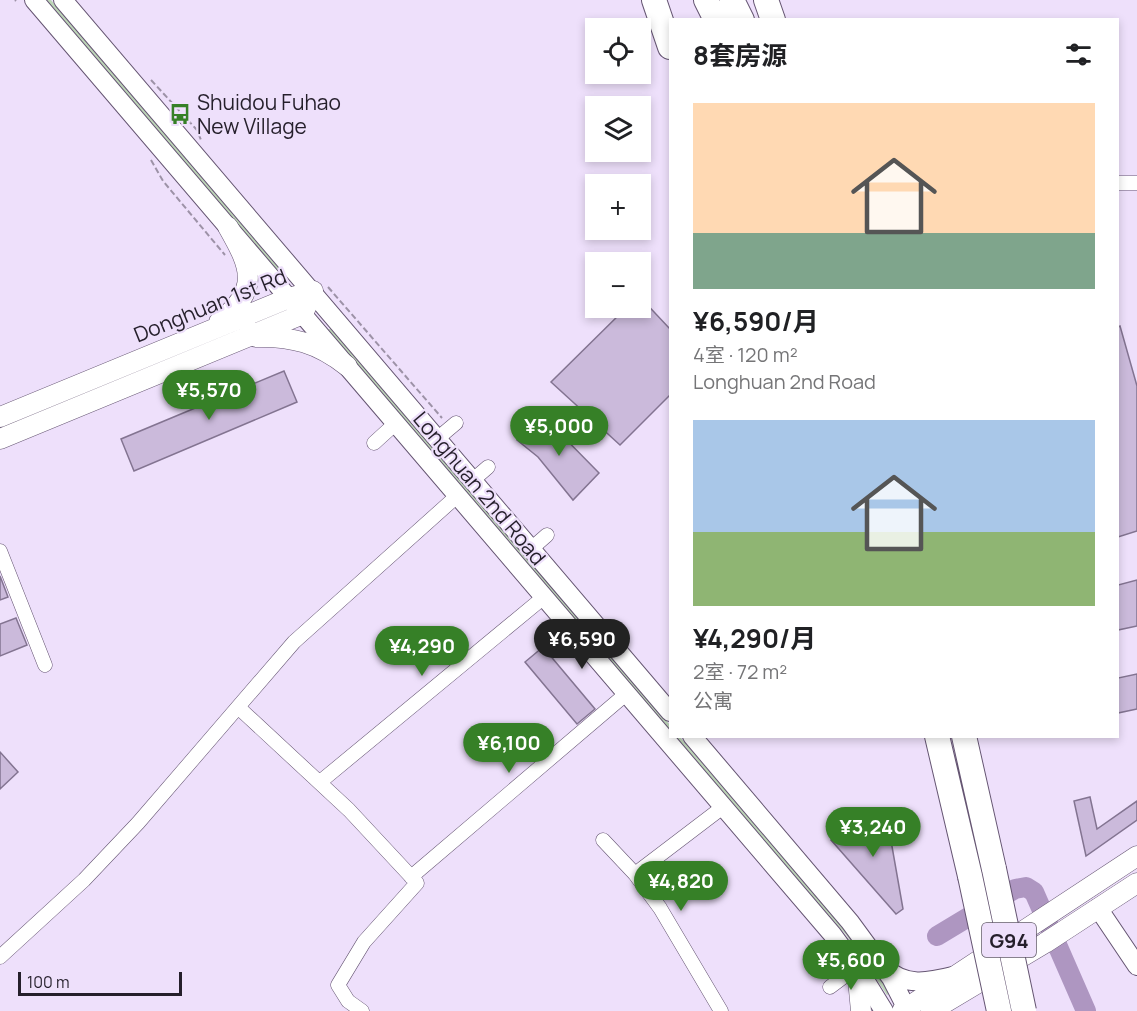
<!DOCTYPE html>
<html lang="zh">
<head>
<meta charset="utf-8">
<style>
  :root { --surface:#fff; --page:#f6f6f6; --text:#202124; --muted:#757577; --accent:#368027 }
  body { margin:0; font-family:Manrope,"Noto Sans SC",sans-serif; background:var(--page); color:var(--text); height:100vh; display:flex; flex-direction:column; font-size:22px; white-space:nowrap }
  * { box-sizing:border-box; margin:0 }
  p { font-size:20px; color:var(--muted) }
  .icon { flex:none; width:33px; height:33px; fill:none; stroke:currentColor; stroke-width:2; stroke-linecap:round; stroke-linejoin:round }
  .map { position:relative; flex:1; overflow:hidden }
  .details { position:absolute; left:669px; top:18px; width:450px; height:720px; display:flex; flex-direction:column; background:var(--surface); border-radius:0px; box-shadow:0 3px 9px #0003 }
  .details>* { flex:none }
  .buttons { position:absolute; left:585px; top:18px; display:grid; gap:12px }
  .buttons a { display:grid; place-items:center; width:66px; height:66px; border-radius:0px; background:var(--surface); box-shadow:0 3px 9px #0003; font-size:30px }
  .scale { position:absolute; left:18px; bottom:15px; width:164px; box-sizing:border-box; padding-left:6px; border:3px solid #251f2b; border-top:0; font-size:16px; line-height:21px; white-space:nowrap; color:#251f2b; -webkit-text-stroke:4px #eee0fb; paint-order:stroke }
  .price { position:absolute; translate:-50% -51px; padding:0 14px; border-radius:21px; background:var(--accent); color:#fff; font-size:20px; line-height:39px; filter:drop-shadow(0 2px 3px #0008) }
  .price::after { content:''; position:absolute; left:50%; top:36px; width:18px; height:14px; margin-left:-9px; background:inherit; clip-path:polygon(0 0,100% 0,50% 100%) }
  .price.active { background:#222; color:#fff }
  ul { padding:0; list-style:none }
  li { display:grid; align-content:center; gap:12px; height:318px; padding:0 24px }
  li span { display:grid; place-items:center; height:186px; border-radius:0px; color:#555 }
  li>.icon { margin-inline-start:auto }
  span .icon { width:108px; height:108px; fill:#fffc; stroke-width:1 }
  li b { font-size:26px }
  h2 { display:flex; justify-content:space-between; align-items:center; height:72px; padding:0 24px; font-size:26px }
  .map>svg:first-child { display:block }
</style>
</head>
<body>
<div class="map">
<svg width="1137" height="1011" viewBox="0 0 1137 1011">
  <rect width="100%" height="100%" fill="#eee0fb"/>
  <path fill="#bdd5b8" d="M45,0H51L282,270L278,273Z
    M332,328L670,725V732L327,330Z
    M675,737H680L835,917L890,993L887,995L847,936Z"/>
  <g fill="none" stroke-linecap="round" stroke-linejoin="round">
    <path stroke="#ae96c1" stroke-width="20" d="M937,936L1015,889L1026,887L1034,892L1086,1011"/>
  </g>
  <path fill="#cbbadb" stroke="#837491" stroke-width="1.5" d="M640,297L670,329V395L620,445L551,382L626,308H640Z
    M1120,326L1137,386V531L1118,537V327Z
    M284,371L297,402L134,471L121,439Z
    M544,417L599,473L573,500L538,457L517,440Z
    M0,576L8,597L0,600Z
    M1137,580V626L1118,630V585Z
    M16,618L27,645L0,656V624Z
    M543,647L595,709L577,724L525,662Z
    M1137,674V709L1118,713V678Z
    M0,752L18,772L0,789Z
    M1090,797L1097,829L1137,801V820L1086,856L1074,801Z
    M887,818L903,909L896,914L831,840L845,827Z"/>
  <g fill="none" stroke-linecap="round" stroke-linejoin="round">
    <defs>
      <path id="street" d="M1118,183H1137
        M437,439L456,423
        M374,443L396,423
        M473,480L488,467
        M531,549L547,535
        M0,551L45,665
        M238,707L349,810L417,883L364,942L338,985L348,1001L362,1011
        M320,782L544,597
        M603,840L635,874L660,908L721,1011
        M635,874L723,807
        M411,877L626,694
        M0,957L84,880L138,823L294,642L457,496
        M830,987L854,969"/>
      <path id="secondary" d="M34,0L832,934L860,972L884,1011
        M63,0L670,712
        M692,736L850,922L891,978L908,1011
        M1098,908L1137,966
        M886,968C904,987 929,982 953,976"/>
      <path id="primary" d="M219,322C260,289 252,269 228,227
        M256,337C292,336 318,343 347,366
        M0,417L289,298L313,291
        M0,439L303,314L313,291
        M848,955L858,979L861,1011
        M902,1011L1137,856
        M931,1011L1045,943L1137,883"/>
      <path id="highway" d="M654,0L670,47
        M706,0L716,20
        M732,0L742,20
        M766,0L773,20
        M937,736L970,876
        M964,736L994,869"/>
    </defs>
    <use href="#street" stroke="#655572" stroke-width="15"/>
    <use href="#secondary" stroke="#655572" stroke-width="20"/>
    <use href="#primary" stroke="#655572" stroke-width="21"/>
    <use href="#highway" stroke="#655572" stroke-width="26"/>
    <path stroke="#9d92a7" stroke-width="2" stroke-dasharray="6 3" stroke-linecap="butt" d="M15,0L16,1
      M151,80L197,130L201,140
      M151,160L163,181L225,255
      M328,287L442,418"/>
    <use href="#street" stroke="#fff" stroke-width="14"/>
    <use href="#secondary" stroke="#fff" stroke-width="18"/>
    <use href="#primary" stroke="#fff" stroke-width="20"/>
    <use href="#highway" stroke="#fff" stroke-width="24"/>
    <defs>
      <path id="highway-bridge" d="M994,869L1024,1011
        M970,876L999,1011"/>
    </defs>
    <use href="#highway-bridge" stroke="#655572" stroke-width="26" stroke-linecap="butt"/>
    <use href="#highway-bridge" stroke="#fff" stroke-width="24"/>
  </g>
  <defs>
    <symbol id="bus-bare" viewBox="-9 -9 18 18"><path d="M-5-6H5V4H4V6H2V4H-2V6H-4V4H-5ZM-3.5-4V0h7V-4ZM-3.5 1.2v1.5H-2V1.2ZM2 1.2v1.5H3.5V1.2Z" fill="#368027" stroke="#eee0fb" stroke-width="2.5" paint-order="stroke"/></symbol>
  </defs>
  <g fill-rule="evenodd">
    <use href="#bus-bare" x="165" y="99" width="30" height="30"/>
  </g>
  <g text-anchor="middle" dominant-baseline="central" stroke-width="4.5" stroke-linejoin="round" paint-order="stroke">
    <rect fill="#eee0fb" stroke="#615969" stroke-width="1.5" x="982" y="923" width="54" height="34" rx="4.5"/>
    <g font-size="20" font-weight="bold" fill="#251f2b">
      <text x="1009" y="940">G94</text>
    </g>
    <g font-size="21" fill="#251f2b" stroke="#eee0fb" text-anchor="start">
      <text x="197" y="102">Shuidou Fuhao<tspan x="197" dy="24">New Village</tspan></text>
    </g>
    <g font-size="21" fill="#251f2b" stroke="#eee0fb">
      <text transform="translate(210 305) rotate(-22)">Donghuan 1st Rd</text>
      <text transform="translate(480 488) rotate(50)">Longhuan 2nd Road</text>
    </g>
  </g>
</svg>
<div class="buttons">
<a><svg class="icon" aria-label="locate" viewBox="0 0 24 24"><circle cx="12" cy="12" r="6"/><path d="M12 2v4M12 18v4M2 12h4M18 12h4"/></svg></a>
<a><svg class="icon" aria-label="layers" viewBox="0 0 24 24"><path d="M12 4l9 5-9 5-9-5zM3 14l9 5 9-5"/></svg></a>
<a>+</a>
<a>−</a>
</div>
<div class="scale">100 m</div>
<b class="price" style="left:209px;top:421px">¥5,570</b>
<b class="price" style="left:559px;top:457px">¥5,000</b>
<b class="price active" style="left:582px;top:670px">¥6,590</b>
<b class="price" style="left:422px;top:677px">¥4,290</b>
<b class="price" style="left:509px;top:774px">¥6,100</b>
<b class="price" style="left:873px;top:858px">¥3,240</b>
<b class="price" style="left:681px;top:912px">¥4,820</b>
<b class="price" style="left:851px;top:991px">¥5,600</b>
<section class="details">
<h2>8套房源<svg class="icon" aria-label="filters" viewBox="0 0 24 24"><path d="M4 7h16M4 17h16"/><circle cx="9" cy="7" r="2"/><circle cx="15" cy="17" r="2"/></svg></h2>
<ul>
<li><span style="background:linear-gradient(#ffd9b3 70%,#7fa58c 0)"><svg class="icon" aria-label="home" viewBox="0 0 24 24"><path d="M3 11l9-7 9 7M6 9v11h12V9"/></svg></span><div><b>¥6,590/月</b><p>4室 · 120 m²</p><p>Longhuan 2nd Road</p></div></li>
<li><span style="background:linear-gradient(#a9c7e8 60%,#8fb573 0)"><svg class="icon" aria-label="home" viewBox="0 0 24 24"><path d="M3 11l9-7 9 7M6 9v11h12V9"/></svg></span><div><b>¥4,290/月</b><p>2室 · 72 m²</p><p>公寓</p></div></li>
</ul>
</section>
</div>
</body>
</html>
